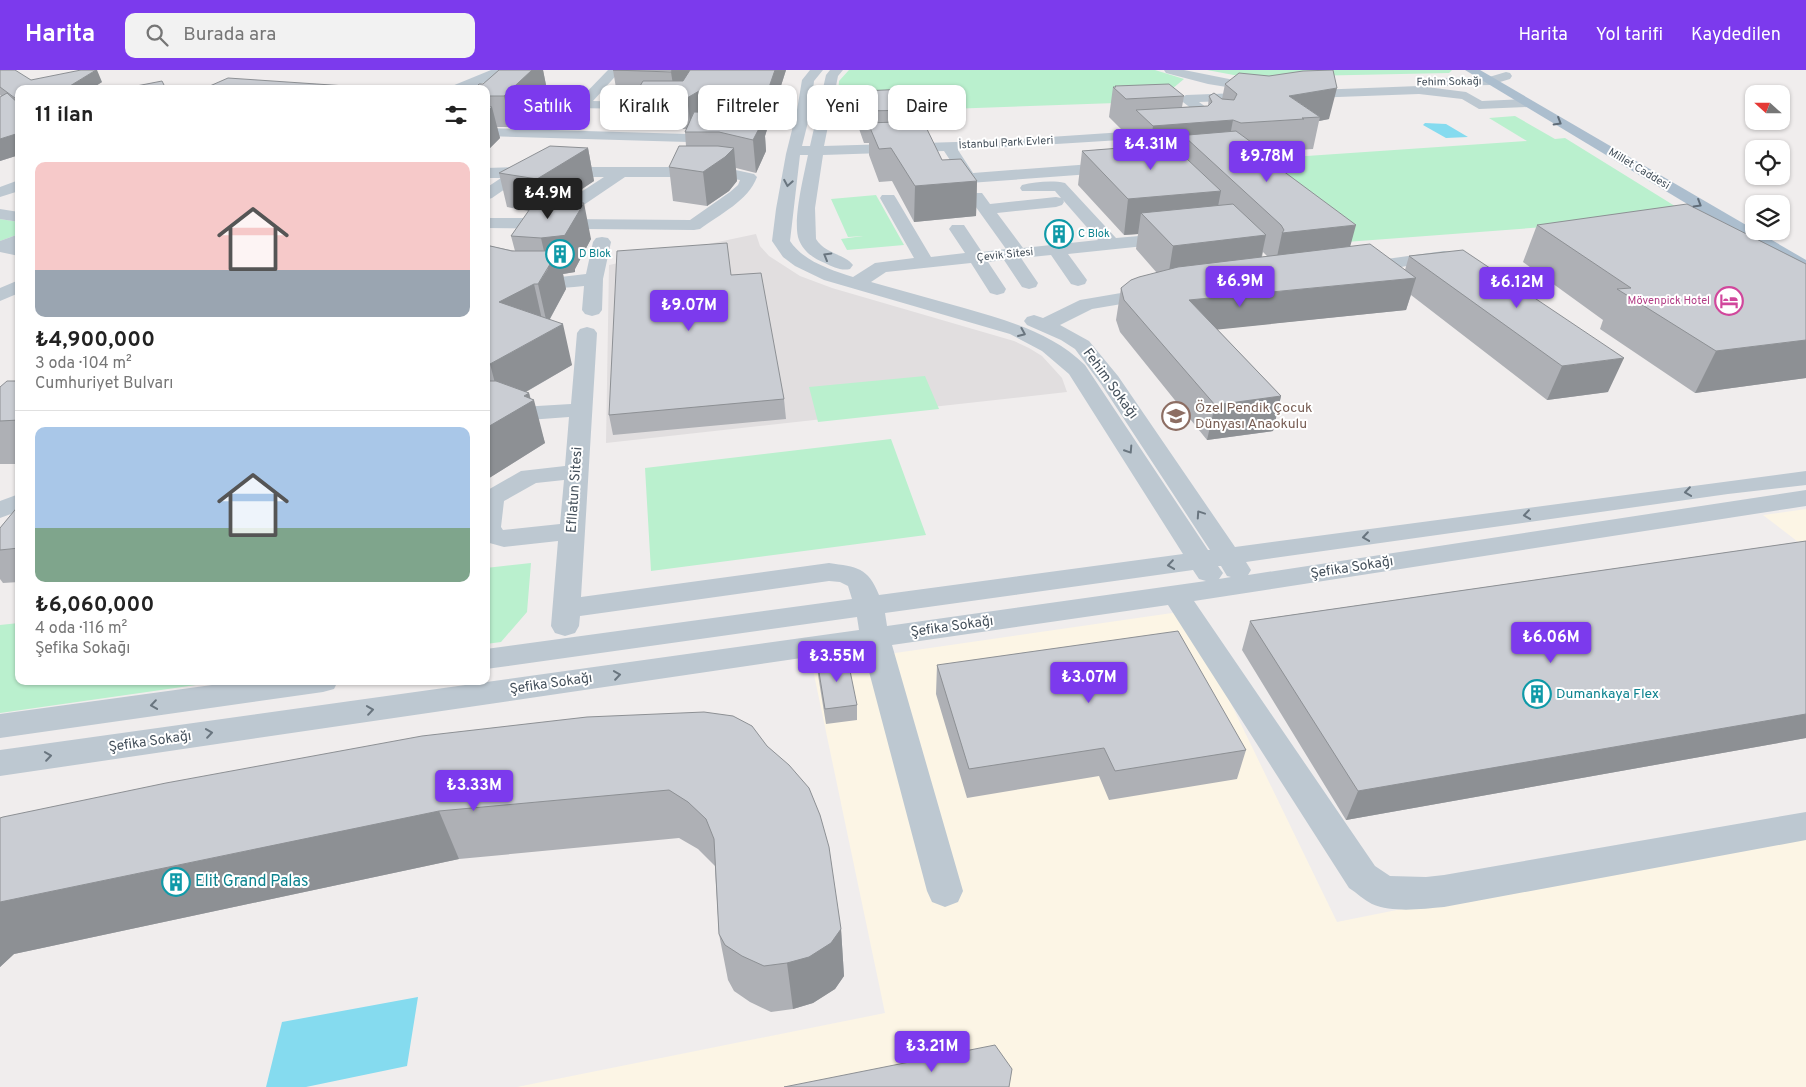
<!DOCTYPE html>
<html lang="tr">
<head>
<meta charset="utf-8">
<style>
  :root { --surface:#fff; --page:#f2f2f2; --text:#222; --muted:#767676; --line:#e0e0e0; --accent:#7c3aed }
  body { margin:0; font-family:Overpass,sans-serif; background:var(--page); color:var(--text); height:100vh; display:flex; flex-direction:column; font-size:19px; white-space:nowrap }
  * { box-sizing:border-box; margin:0 }
  p { font-size:16px; color:var(--muted) }
  .icon { flex:none; width:28px; height:28px; fill:none; stroke:currentColor; stroke-width:2; stroke-linecap:round; stroke-linejoin:round }
  .map { position:relative; flex:1; overflow:hidden }
  .drawer { position:absolute; left:15px; top:15px; width:475px; height:600px; display:flex; flex-direction:column; background:var(--surface); border-radius:10px; box-shadow:0 1px 4px #0004 }
  .drawer>* { flex:none }
  .hud { position:absolute; left:505px; top:15px; width:475px; height:45px; display:flex; gap:10px }
  .needle { width:32px; rotate:291deg }
  .tools { position:absolute; left:1745px; top:15px; display:grid; gap:10px }
  .tools a { display:grid; place-items:center; width:45px; height:45px; border-radius:10px; background:var(--surface); box-shadow:0 1px 4px #0004; font-size:25px }
  .price { position:absolute; translate:-50% -42px; padding:0 11px; border-radius:5px; background:var(--accent); color:#fff; font-size:16px; line-height:32px; filter:drop-shadow(0 1px 2px #0008) }
  .price::after { content:''; position:absolute; left:50%; top:30px; width:15px; height:11px; margin-left:-8px; background:inherit; clip-path:polygon(0 0,100% 0,50% 100%) }
  .price.selected { background:#222; color:#fff }
  ul { padding:0; list-style:none }
  li { display:grid; align-content:center; gap:10px; height:265px; padding:0 20px }
  li+li { border-top:1px solid var(--line) }
  li span { display:grid; place-items:center; height:155px; border-radius:10px; color:#555 }
  li>.icon { margin-inline-start:auto }
  span .icon { width:90px; height:90px; fill:#fffc; stroke-width:1 }
  li b { font-size:21px }
  h2 { display:flex; justify-content:space-between; align-items:center; height:60px; padding:0 20px; font-size:21px }
  .tag { padding:0 18px; border-radius:10px; background:var(--surface); box-shadow:0 1px 4px #0004; font-size:18px; line-height:45px }
  .tag.selected { background:var(--accent); color:#fff }
  header { display:flex; align-items:center; gap:30px; box-sizing:border-box; height:70px; padding:0 25px; background:var(--accent); color:#fff }
  header strong { font-size:24px }
  nav { display:flex; gap:28px; margin-inline-start:auto; font-size:18px }
  .search { width:350px; height:45px; background:var(--page); display:flex; align-items:center; gap:12px; box-sizing:border-box; padding:0 18px; border-radius:10px; color:var(--muted); font-size:19px }
  .map>svg:first-child { display:block }
</style>
</head>
<body>
<header>
<strong>Harita</strong>
<div class="search"><svg class="icon" aria-label="search" viewBox="0 0 24 24"><circle cx="10" cy="10" r="6"/><path d="M15 15l6 6"/></svg>Burada ara</div>
<nav><a>Harita</a><a>Yol tarifi</a><a>Kaydedilen</a></nav>
</header>
<div class="map">
<svg width="1806" height="1017" viewBox="0 0 1806 1017">
  <rect width="100%" height="100%" fill="#f0eded"/>
  <path fill="#fcf5e5" d="M1806,439V478L1763,445Z
    M1186,541L1337,852L1806,758V1017H517L885,943L812,595Z"/>
  <path fill="#e1dedf" d="M756,164L760,176L769,186L800,206L832,218L1014,271L1029,278L1042,286L1053,298L1062,308L1067,322L606,373L609,195Z"/>
  <path fill="#baf0ce" d="M849,0H1155L1184,9L1166,24L1173,31L837,43L839,11Z
    M1207,0H1452L1449,3L1263,7L1239,6Z
    M535,16L567,17L554,33H521Z
    M1515,46L1555,69L1565,68L1691,146L1346,172L1248,90L1527,71L1489,48Z
    M876,125L904,175L847,180L841,169L863,166L848,167L831,129Z
    M0,149L19,152V164L0,171Z
    M925,306L939,339L818,352L809,317Z
    M891,369L926,465L651,501L645,398Z
    M531,493L527,542L501,572L486,574V498Z
    M19,553V611H224L0,643V555Z"/>
  <path fill="#85dbef" d="M1425,53L1446,54L1468,67L1446,68L1423,55Z
    M418,927L407,996L306,1017H266L282,952Z"/>
  <g fill="none" stroke-linecap="round" stroke-linejoin="round">
    <path fill="#bdc8d1" fill-rule="evenodd" d="M491,0H508L506,3L469,19H451L452,16Z
      M608,0H621L593,31L676,33L696,0H708L685,40L577,38L575,35L577,32Z
      M810,0H823L814,11L811,40L802,76H810L826,5L830,0H843L838,6L824,76L989,71L1169,59L1174,60L1176,63L1174,66L1169,67L958,80L973,103L1118,92L1123,94L1126,97L1123,100L1118,102L969,113L964,111L944,81L823,85L815,138L816,169C825,184 845,184 853,195L850,199C841,201 833,197 825,193C814,189 803,181 799,170C792,152 804,105 808,85H800L790,171C803,191 831,200 853,207L875,193L914,188L880,128L882,125H894L896,128L931,187L965,183L949,159L952,155H964L982,182L1006,179L968,126L970,123H982L990,134L1056,127L1061,128L1055,121H1022L1020,118L1022,115C1035,112 1052,110 1065,113L1116,168L1173,163L1179,164L1182,168L1179,172L1173,173L1068,184L1087,210L1085,214L1078,216L1071,214L1051,185L1021,188L1038,213L1036,217L1029,219L1022,217L1004,190L988,192L1006,219L1004,223L997,225L990,223L971,193L886,202L871,212C902,221 933,229 964,238C1008,251 1051,262 1085,295L1208,480H1210L1101,314L1075,279L1061,270L1027,255L1024,251L1027,247L1034,245L1043,248L1080,230L1156,217L1163,219L1165,223L1163,227L1092,239L1060,255L1089,271L1118,306L1235,477L1806,401V415L1728,424L1246,492L1251,500L1248,505L1806,420V436L1194,531L1375,796L1390,806L1426,807L1444,805L1806,742V770L1444,837C1422,839 1393,843 1372,834C1364,830 1357,823 1349,818L1168,535L892,575L963,821L958,832L945,837L932,832L927,821L863,579L0,706V680L859,560L857,547L486,599V579L852,529L848,516L840,512L829,511L580,546L579,556L575,563L565,566L555,563L551,556L558,471L504,477L486,472V421L521,401L565,396L569,347L486,353V339L571,334L577,263L580,259L587,257L594,259L597,263L581,527L829,493C857,497 868,497 879,525L1183,484L1069,304L1042,281L1010,264L824,210L795,196L783,187L772,171L776,139L786,84L797,40L802,10ZM1063,130L1098,170L1023,178L997,143L1056,137L1062,135L1064,132ZM564,410L560,454L503,460L501,457L504,431L536,413ZM1218,496H1221L1227,506L1231,507L1219,509L1223,503ZM1193,500L1199,509L1206,511L887,556L885,543Z
      M1164,0H1184L1239,11L1245,15L1239,19L1208,14L1166,3Z
      M1506,2L1510,3L1512,6L1510,9L1490,15L1442,16L1436,12L1442,8L1489,7Z
      M1419,16L1466,22L1482,31L1528,29L1535,33L1528,37L1479,39L1462,29L1419,24L1199,32L1228,53L1230,56L1228,59H1218L1179,29L1186,25Z
      M486,58L722,65L727,66L729,69L727,72L722,73L486,66Z
      M520,97H722L754,104L757,107C748,131 720,144 700,159L694,160L486,158V148H541L604,107H522L492,128L486,130V118L501,108H486V98ZM625,107H722L740,110L738,115L730,122L690,150L563,149Z
      M19,110V121L0,127V117Z
      M0,139L19,142V152L0,149Z
      M19,164V186L0,182V171Z
      M602,167L608,168L611,172L603,209L602,240L599,244L592,246L585,244L582,240L584,216C552,219 516,222 486,207V195C495,197 503,202 512,204C536,210 562,207 586,204L593,172L596,168Z
      M1444,181L1450,182L1453,186L1450,190L1358,203L1352,202L1349,198L1352,194L1358,193Z
      M19,210V223L0,231V218Z
      M19,424V441L0,448V431Z
      M241,611H338L334,619L323,622L0,668V644Z"/>
    <path fill="#acbece" fill-rule="evenodd" d="M1465,0H1480L1806,190V203L1800,202Z"/>
  </g>
  <path fill="#aeb0b5" fill-rule="evenodd" d="M0,0L31,10L102,12L91,19H19V85L0,91L1,26L0,25Z
    M499,0H543L547,20L511,57H497L500,68L486,82V19L483,14Z
    M613,0H786L765,66L766,81L756,103L736,98L737,111L729,121L707,136L673,131L669,97L686,76L685,62L687,59H638L634,30H618Z
    M1225,14L1329,49L1319,51L1313,79L1297,80L1296,81L1266,83L1277,91L1276,95L1350,176L1405,200L1409,186L1608,322L1547,330L1411,225L1406,240L1217,259L1281,326L1273,361L1207,370L1120,262L1116,250L1121,218L1157,203L1136,179L1138,164L1124,165L1078,115L1082,81L1137,77L1132,71L1134,59L1122,60L1109,47L1113,17H1115V16L1184,26L1182,37L1208,36L1209,26L1222,29ZM1263,182L1267,186L1262,187Z
    M856,23L917,40V52L942,90L977,111L976,146L914,152L892,111L879,112L869,85V73H864L857,53Z
    M588,78L594,111L561,133L591,169L575,199V202L563,204L566,219L550,249L572,295L526,322L529,323L545,373L486,410V175L515,181L511,166L529,141L507,137L499,103Z
    M1537,155L1806,194V308L1695,323L1600,259L1603,250L1523,192Z
    M731,205L784,329L786,349L613,365L609,345Z
    M19,311V394H0V317Z
    M19,435V512L3,513L0,509V458Z
    M1806,471V668L1346,750L1242,580L1250,551Z
    M817,590L857,635V650L826,654L818,605Z
    M937,595L1246,680L1237,709L1109,730L1099,706L967,728L936,624Z
    M587,647L841,859L844,906L835,919L813,933L793,939L771,942L750,932L734,921L728,910L719,864L715,798V796L698,779L679,768L459,789L14,884L0,897V748Z"/>
  <path fill="#8d9094" d="M96,0H97L102,12L91,19H65Z
    M532,0H543L547,20L511,57L504,26Z
    M672,0H694L675,28L671,2Z
    M775,0H786L765,66L766,81L756,103L753,70L758,49Z
    M706,17L700,31L702,52L691,59L687,28Z
    M1337,18L1329,49L1319,51L1320,47L1289,26Z
    M492,37L500,68L486,82V43Z
    M1233,50L1227,82L1185,67L1173,66L1168,99L1163,104L1168,71L1164,67L1161,87L1148,88L1153,56Z
    M19,63V85L0,91V69Z
    M588,78L594,111L544,144L537,109Z
    M734,78L737,111L729,121L707,136L703,102Z
    M1277,91L1269,125L1271,92Z
    M486,97L490,111L486,113Z
    M977,111L976,146L914,152L915,116Z
    M1221,121L1214,157L1141,143L1138,164L1124,165L1128,129Z
    M584,133L591,169L575,199V202L563,204L566,219L547,254L538,214L548,199L541,168Z
    M1356,155L1346,192L1274,201L1282,163Z
    M1266,165L1258,203L1167,214L1173,176Z
    M1416,208L1406,240L1184,263L1189,230Z
    M534,214L543,254L499,232Z
    M563,254L572,295L501,336L490,294Z
    M1806,270V308L1695,323L1716,281Z
    M1624,288L1608,322L1547,330L1562,296Z
    M529,323L531,332L534,330L545,373L486,410V358L524,326Z
    M1281,326L1273,361L1207,370L1215,335Z
    M1806,644V668L1346,750L1358,721Z
    M439,741L459,789L14,884L0,897V832Z
    M841,859L844,906L835,919L813,933L793,939L787,893Z"/>
  <path fill="#cacdd3" stroke="#8d9094" d="M0,0H15L31,10L81,0H96L65,19H19V31L0,17Z
    M499,0H532L504,26H486V19H474L479,14H483Z
    M613,0H672L671,2Z
    M690,0H775L758,49H764L753,70L719,62H685L694,42L744,43L750,42L753,39L751,34L745,32L700,31L706,17L687,28H633L643,11H683Z
    M1333,0L1337,18L1289,26L1320,47L1302,48L1304,49L1241,53L1233,50L1153,56L1136,40L1208,36L1212,32L1209,26L1214,23L1222,29L1234,30L1237,24L1225,14L1239,3L1269,6L1303,1Z
    M228,8L346,16L341,19H203Z
    M162,11L166,19H121Z
    M1169,14L1184,26L1126,29L1113,17H1116L1115,16Z
    M906,19L917,40L863,41L856,23L863,22V21Z
    M7,23L19,34V63L0,69V27Z
    M486,36L492,37L486,43Z
    M923,51L942,90L961,89L977,111L915,116L891,78L879,79L868,53Z
    M1236,61L1277,91L1271,92L1356,155L1282,163L1284,160L1281,155L1185,67L1173,66L1168,71L1164,67Z
    M1171,74L1221,121L1128,129L1082,81Z
    M550,76L588,78L537,109L499,103Z
    M679,76H718L734,78L725,87L703,102L669,97Z
    M534,133H584L565,165H568L541,168L511,166Z
    M1233,134L1266,165L1173,176L1141,143Z
    M1687,134L1806,194V270L1716,281L1617,219L1631,218L1537,155Z
    M727,173L731,205L761,203L784,329L609,345L617,181Z
    M1370,174L1416,208L1189,230L1281,326L1215,335L1124,230L1121,218L1131,210L1139,207L1178,197Z
    M486,175L512,181H558L538,214H534L499,232L563,254L490,294L486,295Z
    M1463,180L1624,288L1562,296L1409,186Z
    M7,311H19V350L0,351V317Z
    M486,311H496L529,323L524,326L534,330L486,358Z
    M19,435V478L0,480V458Z
    M1806,471V644L1358,721L1250,551Z
    M1178,561L1246,680L1115,701L1104,678L969,699L937,595Z
    M847,586L857,635L825,639L817,590Z
    M704,642L733,646L752,656L767,676L789,695L809,718L820,745L829,777L841,859L831,873L809,887L787,893L764,896L742,886L725,875L719,864L714,769L706,749L688,732L669,720L439,741L0,832V748L3,747L166,713L422,666L587,647Z
    M995,975L1012,999L1009,1017H784Z"/>
  <defs><path id="oneway-chevron" d="M-2-3.5L2.5 0L-2 3.5" fill="none" stroke-width="1.6" stroke-linecap="round" stroke-linejoin="round" transform="scale(1.25)"/></defs>
  <g stroke="#5f6c78">
    <use href="#oneway-chevron" transform="translate(1558 52) rotate(31)"/>
    <use href="#oneway-chevron" transform="translate(1698 134) rotate(31)"/>
  </g>
  <g stroke="#69757f">
    <use href="#oneway-chevron" transform="translate(788 113) rotate(100)"/>
    <use href="#oneway-chevron" transform="translate(827 186) rotate(-150)"/>
    <use href="#oneway-chevron" transform="translate(1022 263) rotate(23)"/>
    <use href="#oneway-chevron" transform="translate(1129 380) rotate(57)"/>
    <use href="#oneway-chevron" transform="translate(1688 422) rotate(172)"/>
    <use href="#oneway-chevron" transform="translate(1200 444) rotate(-124)"/>
    <use href="#oneway-chevron" transform="translate(1527 445) rotate(172)"/>
    <use href="#oneway-chevron" transform="translate(1366 467) rotate(172)"/>
    <use href="#oneway-chevron" transform="translate(1171 495) rotate(172)"/>
    <use href="#oneway-chevron" transform="translate(617 605) rotate(-8)"/>
    <use href="#oneway-chevron" transform="translate(154 635) rotate(172)"/>
    <use href="#oneway-chevron" transform="translate(370 640) rotate(-8)"/>
    <use href="#oneway-chevron" transform="translate(209 663) rotate(-8)"/>
    <use href="#oneway-chevron" transform="translate(48 686) rotate(-8)"/>
  </g>
  <defs>
    <symbol id="building-ring" viewBox="-11 -11 22 22"><circle r="9.5" fill="#fff" stroke="#0f9aa8" stroke-width="1.5"/><path d="M-4-6H4V6H1V3H-1V6H-4ZM-2.5-4.3h1.7v1.8h-1.7ZM.8-4.3h1.7v1.8H.8ZM-2.5-1h1.7V.8h-1.7ZM.8-1h1.7V.8H.8Z" fill="#0f9aa8"/></symbol>
    <symbol id="hotel-ring" viewBox="-11 -11 22 22"><circle r="9.5" fill="#fff" stroke="#d1479c" stroke-width="1.5"/><path d="M-6-4.5h1.5V1H6V5H4.5V3h-9V5H-6ZM-4 0a1.8 1.8 0 1 1 3.6 0ZM.5 0V-2.5h3Q6-2.5 6 0Z" fill="#d1479c"/></symbol>
    <symbol id="school-ring" viewBox="-11 -11 22 22"><circle r="9.5" fill="#fff" stroke="#8d6e63" stroke-width="1.5"/><path d="M0-5L7-2L0 1L-7-2ZM-4 1L0 2.5L4 1V4Q0 6-4 4Z" fill="#8d6e63"/></symbol>
  </defs>
  <g fill-rule="evenodd">
    <use href="#building-ring" x="1043" y="148" width="32" height="32"/>
    <use href="#building-ring" x="544" y="168" width="32" height="32"/>
    <use href="#hotel-ring" x="1713" y="215" width="32" height="32"/>
    <use href="#school-ring" x="1160" y="330" width="32" height="32"/>
    <use href="#building-ring" x="1521" y="608" width="32" height="32"/>
    <use href="#building-ring" x="160" y="796" width="32" height="32"/>
  </g>
  <g text-anchor="middle" dominant-baseline="central" stroke-width="4" stroke-linejoin="round" paint-order="stroke">
    <g font-size="11" fill="#45515c" stroke="#fff">
      <text transform="translate(1449 12) rotate(-1)">Fehim Sokağı</text>
      <text transform="translate(1006 73) rotate(-3)">İstanbul Park Evleri</text>
      <text transform="translate(1639 99) rotate(31)">Millet Caddesi</text>
      <text transform="translate(1005 185) rotate(-6)">Çevik Sitesi</text>
    </g>
    <g font-size="11" fill="#0d838f" stroke="#fff" text-anchor="start">
      <text x="1078" y="164">C Blok</text>
      <text x="579" y="184">D Blok</text>
    </g>
    <g font-size="11" fill="#b23c85" stroke="#fff" text-anchor="end">
      <text x="1710" y="231">Mövenpick Hotel</text>
    </g>
    <g font-size="14" fill="#45515c" stroke="#fff">
      <text transform="translate(1110 314) rotate(54)">Fehim Sokağı</text>
      <text transform="translate(575 420) rotate(-86)">Efllatun Sitesi</text>
      <text transform="translate(1352 498) rotate(-9)">Şefika Sokağı</text>
      <text transform="translate(952 557) rotate(-8)">Şefika Sokağı</text>
      <text transform="translate(551 614) rotate(-8)">Şefika Sokağı</text>
      <text transform="translate(150 672) rotate(-8)">Şefika Sokağı</text>
    </g>
    <g font-size="14" fill="#785e54" stroke="#fff" text-anchor="start">
      <text x="1195" y="338">Özel Pendik Çocuk<tspan x="1195" dy="16">Dünyası Anaokulu</tspan></text>
    </g>
    <g font-size="14" fill="#0d838f" stroke="#fff" text-anchor="start">
      <text x="1556" y="624">Dumankaya Flex</text>
    </g>
    <g font-size="16" fill="#0d838f" stroke="#fff" text-anchor="start">
      <text x="195" y="812">Elit Grand Palas</text>
    </g>
  </g>
</svg>
<div class="tools">
<a><svg class="needle" viewBox="-14 -14 28 28"><path d="M0-13l5 13h-10z" fill="#e53935"/><path d="M0 13l5-13h-10z" fill="#767676"/></svg></a>
<a><svg class="icon" aria-label="locate" viewBox="0 0 24 24"><circle cx="12" cy="12" r="6"/><path d="M12 2v4M12 18v4M2 12h4M18 12h4"/></svg></a>
<a><svg class="icon" aria-label="layers" viewBox="0 0 24 24"><path d="M12 4l9 5-9 5-9-5zM3 14l9 5 9-5"/></svg></a>
</div>
<b class="price" style="left:1151px;top:101px">₺4.31M</b>
<b class="price" style="left:1267px;top:113px">₺9.78M</b>
<b class="price selected" style="left:548px;top:150px">₺4.9M</b>
<b class="price" style="left:1240px;top:238px">₺6.9M</b>
<b class="price" style="left:1517px;top:239px">₺6.12M</b>
<b class="price" style="left:689px;top:262px">₺9.07M</b>
<b class="price" style="left:1551px;top:594px">₺6.06M</b>
<b class="price" style="left:837px;top:613px">₺3.55M</b>
<b class="price" style="left:1089px;top:634px">₺3.07M</b>
<b class="price" style="left:474px;top:742px">₺3.33M</b>
<b class="price" style="left:932px;top:1003px">₺3.21M</b>
<div class="hud">
<a class="tag selected">Satılık</a>
<a class="tag">Kiralık</a>
<a class="tag">Filtreler</a>
<a class="tag">Yeni</a>
<a class="tag">Daire</a>
</div>
<section class="drawer">
<h2>11 ilan<svg class="icon" aria-label="filters" viewBox="0 0 24 24"><path d="M4 7h16M4 17h16"/><circle cx="9" cy="7" r="2"/><circle cx="15" cy="17" r="2"/></svg></h2>
<ul>
<li><span style="background:linear-gradient(#f6c9c9 70%,#9aa5b1 0)"><svg class="icon" aria-label="home" viewBox="0 0 24 24"><path d="M3 11l9-7 9 7M6 9v11h12V9"/></svg></span><div><b>₺4,900,000</b><p>3 oda · 104 m²</p><p>Cumhuriyet Bulvarı</p></div></li>
<li><span style="background:linear-gradient(#a9c7e8 65%,#7fa58c 0)"><svg class="icon" aria-label="home" viewBox="0 0 24 24"><path d="M3 11l9-7 9 7M6 9v11h12V9"/></svg></span><div><b>₺6,060,000</b><p>4 oda · 116 m²</p><p>Şefika Sokağı</p></div></li>
</ul>
</section>
</div>
</body>
</html>
